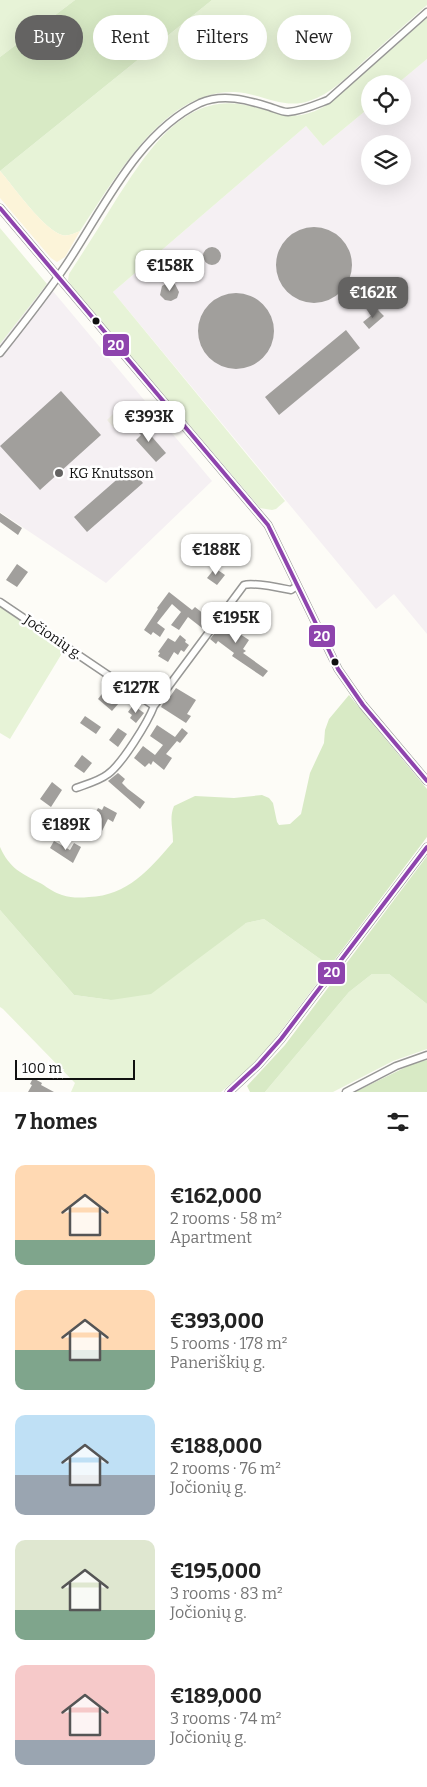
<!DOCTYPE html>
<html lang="en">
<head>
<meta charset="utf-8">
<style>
  :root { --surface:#fff; --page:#f2f2f2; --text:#222; --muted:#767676; --accent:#646362 }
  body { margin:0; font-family:Bitter,serif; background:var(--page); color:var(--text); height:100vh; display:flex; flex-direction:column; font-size:19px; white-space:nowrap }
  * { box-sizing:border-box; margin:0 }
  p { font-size:16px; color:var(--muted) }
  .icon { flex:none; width:28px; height:28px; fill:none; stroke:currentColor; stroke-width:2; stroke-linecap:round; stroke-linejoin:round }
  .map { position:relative; height:1092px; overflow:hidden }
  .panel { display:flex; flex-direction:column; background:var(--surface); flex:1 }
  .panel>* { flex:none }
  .hud { position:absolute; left:15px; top:15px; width:398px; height:45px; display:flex; gap:10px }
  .tools { position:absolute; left:361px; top:75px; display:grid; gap:10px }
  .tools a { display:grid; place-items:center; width:50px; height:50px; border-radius:50%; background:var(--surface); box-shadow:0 5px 20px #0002; font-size:25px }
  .scale { position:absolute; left:15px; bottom:12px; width:120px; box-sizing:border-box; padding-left:5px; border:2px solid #111; border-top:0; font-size:14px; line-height:18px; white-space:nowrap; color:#111; -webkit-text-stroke:4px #fff; paint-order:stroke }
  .price { position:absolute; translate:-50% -42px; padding:0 11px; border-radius:10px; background:#fff; color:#222; font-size:16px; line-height:32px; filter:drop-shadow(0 1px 2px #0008) }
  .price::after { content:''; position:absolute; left:50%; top:30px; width:15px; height:11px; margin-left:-8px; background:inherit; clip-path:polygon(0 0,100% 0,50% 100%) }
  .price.selected { background:var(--accent); color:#fff }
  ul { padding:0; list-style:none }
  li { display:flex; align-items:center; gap:15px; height:125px; padding:0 15px }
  li span { display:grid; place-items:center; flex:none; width:140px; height:100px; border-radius:10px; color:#555 }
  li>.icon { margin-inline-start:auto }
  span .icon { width:60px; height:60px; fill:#fffc; stroke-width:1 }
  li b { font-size:21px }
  h2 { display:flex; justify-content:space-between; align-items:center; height:60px; padding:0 15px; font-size:21px }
  .tag { padding:0 18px; border-radius:22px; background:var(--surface); box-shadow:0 5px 20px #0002; font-size:18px; line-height:45px }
  .tag.selected { background:var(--accent); color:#fff }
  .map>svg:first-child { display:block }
</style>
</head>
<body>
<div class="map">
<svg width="427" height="1092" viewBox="0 0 427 1092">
  <rect width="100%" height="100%" fill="#fdfcf7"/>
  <path fill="#f5f0f3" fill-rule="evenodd" d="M427,59V634L394,594L376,609L113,292L306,126L323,146L370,107V116H402V84H397ZM370,144H402V176H370Z
    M47,284L212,481L106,583L0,512V344Z"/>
  <path fill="#e7f3d7" d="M0,0H75L0,57Z
    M212,0H427V5C406,24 385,42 364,61C348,76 331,94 309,101C284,110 260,93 235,92C164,89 115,179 80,231C74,233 68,237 62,235C43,229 14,187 0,171Z
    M427,18V59L397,84H370V107L323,146L306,126L113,292L285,501L276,509L272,510L260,508L72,287L68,280L69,274C84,251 99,227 114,203C142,161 178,96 239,104C278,109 290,128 330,103Z
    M0,228L47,284L0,344Z
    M0,607L64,650L10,739L0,733Z
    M0,910L74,995L111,1000L246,923L264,919L330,966L271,1044L247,1070L221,1092H71L75,1083L3,1009L0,1007Z
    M372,974H389L427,1004V1049L393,1061L333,1092H265L349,992Z"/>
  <path fill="#d8eac5" d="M75,0H212L0,171V57Z
    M349,695L427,789V837L330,966L264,919L246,923L151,994L111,1000L74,995L0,910V847C10,869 21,873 42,884C48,888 55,893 62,895C71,898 80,898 89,897C127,896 150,869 173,842C173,828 169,818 174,806L195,796L234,798L262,795L269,798L273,803L277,822L279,825L290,824L301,814L310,773L324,743L325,730L329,719Z
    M427,856V1004L389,974H372L349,992L265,1092H250L247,1086L285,1045Z
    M427,1060V1092H355L412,1064Z"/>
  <path fill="#fcf4d9" d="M0,171C14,187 43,229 62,235C68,237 74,233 80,231L65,257L57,262L51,258L0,198Z"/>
  <path fill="#edebe2" d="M124,409L132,418L121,428H114L107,420L115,412L118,414Z"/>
  <path fill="#a19f9c" d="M276 265a38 38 0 1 1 76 0a38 38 0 1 1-76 0Z
    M203 256a9 9 0 1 1 18 0a9 9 0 1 1-18 0Z
    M191,258L197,266L181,280L174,272Z
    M174,282L179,292L177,298L171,301L165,300L160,295L162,286L167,283Z
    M198 331a38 38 0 1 1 76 0a38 38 0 1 1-76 0Z
    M378,310L384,316L369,329L363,322Z
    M346,330L360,348L279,415L265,397Z
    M61,391L101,435L40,490L0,446Z
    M142,423L149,430L147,431L166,453L156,462L136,440L141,435L135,429Z
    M130,468L143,483L87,532L74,517Z
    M0,513L22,528L18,535L0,522Z
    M17,564L28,572L17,587L6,580Z
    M215,568L225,575L217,585L207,578Z
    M169,592L192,610L195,607L209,618L202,628L188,617L179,630L171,625L181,612L172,604L157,623L165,629L160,637L153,632L151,635L144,630L158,609L157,608Z
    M233,615L241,621L234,630L249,640L243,649L246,651L243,653L268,671L263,677L232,656L234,653L218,641L216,644L210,639L222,624L224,626Z
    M180,635L186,640L185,642L189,645L184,652L181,650L178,655L174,652L168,662L158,656L160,653L158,652L168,638L175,642Z
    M176,688L196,700L187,714L191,716L186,723L161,707L165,700L167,701Z
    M104,691L119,703L112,711L98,699Z
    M133,705L144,713L136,723L130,718L132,715L128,712Z
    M85,716L101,727L96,734L80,723Z
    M157,725L175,737L182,728L188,733L180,743L177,741L166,754L172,758L164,770L153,761L151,765L149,763L145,767L134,758L143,746L155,755L163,745L150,736Z
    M118,728L127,734L118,747L109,740Z
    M82,755L92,763L84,773L74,766Z
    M118,773L125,779L122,783L128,789L145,802L140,809L108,781Z
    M52,782L62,790L51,807L40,799Z
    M104,806L117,813L113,822L108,819L101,833L93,829L97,820L93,818L98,808L102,810Z
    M54,841L70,850L74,843L81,847L73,863L50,848Z
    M33,1078L42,1083L41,1085L54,1092H28L32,1085L30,1084Z"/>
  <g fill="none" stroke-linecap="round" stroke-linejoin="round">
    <defs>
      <path id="minor" d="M0,208L268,525L338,669L363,705L427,781
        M0,353C23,324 46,295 66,265C103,210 137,133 200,103C223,93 247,100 270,107C276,109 282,112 288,112C302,111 315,105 328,100L427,12
        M0,602L154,706
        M76,788C87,784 99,781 108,774C122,764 148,722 154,706L244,585C253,582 281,588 291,590L297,586
        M229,1092L258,1065L281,1039L427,847
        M346,1092L396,1066L427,1055"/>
    </defs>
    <use href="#minor" stroke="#979795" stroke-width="9"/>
    <use href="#minor" stroke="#fffffe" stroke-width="6"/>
    <defs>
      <path id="bus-1" d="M0,208L268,525L338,669L363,705L427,781
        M229,1092L258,1065L281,1039L427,847"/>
    </defs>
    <use href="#bus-1" stroke="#fff" stroke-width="8"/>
    <use href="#bus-1" stroke="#8e44ad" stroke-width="4"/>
  </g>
  <g fill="#111" stroke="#fff" stroke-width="2">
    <circle cx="96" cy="321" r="4.5"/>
    <circle cx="335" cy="662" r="4.5"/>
  </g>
  <circle fill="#646362" stroke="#fff" stroke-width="2" cx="59" cy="473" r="5"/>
  <g text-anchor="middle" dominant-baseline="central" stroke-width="5" stroke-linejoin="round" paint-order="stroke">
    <g font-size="14" fill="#111" stroke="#fff" text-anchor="start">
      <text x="69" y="473">KG Knutsson</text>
    </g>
    <g font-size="14" fill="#111" stroke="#fff">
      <text transform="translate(53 637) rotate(34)">Jočionių g.</text>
    </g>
  </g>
  <g stroke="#fff" stroke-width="2">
    <rect x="102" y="333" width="28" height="24" rx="5" fill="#8e44ad"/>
    <rect x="308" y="624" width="28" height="24" rx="5" fill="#8e44ad"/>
    <rect x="317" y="961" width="29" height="24" rx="5" fill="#8e44ad"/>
  </g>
  <g font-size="14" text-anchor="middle" font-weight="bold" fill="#fff">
    <text x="116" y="350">20</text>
    <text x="322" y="641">20</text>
    <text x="332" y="977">20</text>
  </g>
</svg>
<div class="tools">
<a><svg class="icon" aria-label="locate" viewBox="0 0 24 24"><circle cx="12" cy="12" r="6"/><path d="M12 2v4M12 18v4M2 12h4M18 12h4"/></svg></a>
<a><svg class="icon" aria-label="layers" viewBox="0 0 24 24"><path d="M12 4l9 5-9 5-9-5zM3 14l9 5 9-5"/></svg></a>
</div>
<div class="scale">100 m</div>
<b class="price" style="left:170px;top:292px">€158K</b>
<b class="price selected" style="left:373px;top:319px">€162K</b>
<b class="price" style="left:149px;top:443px">€393K</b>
<b class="price" style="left:216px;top:576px">€188K</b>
<b class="price" style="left:236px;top:644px">€195K</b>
<b class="price" style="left:136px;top:714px">€127K</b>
<b class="price" style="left:66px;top:851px">€189K</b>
<div class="hud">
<a class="tag selected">Buy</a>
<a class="tag">Rent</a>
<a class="tag">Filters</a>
<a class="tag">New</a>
</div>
</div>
<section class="panel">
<h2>7 homes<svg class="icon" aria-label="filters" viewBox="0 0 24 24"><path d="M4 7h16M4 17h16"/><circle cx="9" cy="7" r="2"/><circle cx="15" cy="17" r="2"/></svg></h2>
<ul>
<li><span style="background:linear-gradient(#ffd9b3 75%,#7fa58c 0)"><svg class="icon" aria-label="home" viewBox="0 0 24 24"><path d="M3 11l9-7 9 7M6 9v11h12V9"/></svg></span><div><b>€162,000</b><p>2 rooms · 58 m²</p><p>Apartment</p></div></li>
<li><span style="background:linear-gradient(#ffd9b3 60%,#7fa58c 0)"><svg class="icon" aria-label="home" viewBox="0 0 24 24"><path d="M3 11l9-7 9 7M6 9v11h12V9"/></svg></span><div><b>€393,000</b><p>5 rooms · 178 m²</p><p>Paneriškių g.</p></div></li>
<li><span style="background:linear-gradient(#bfe0f5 60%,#9aa5b1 0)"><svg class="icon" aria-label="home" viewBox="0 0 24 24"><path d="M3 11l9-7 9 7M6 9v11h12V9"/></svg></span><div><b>€188,000</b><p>2 rooms · 76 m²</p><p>Jočionių g.</p></div></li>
<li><span style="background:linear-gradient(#dfe7d0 70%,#7fa58c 0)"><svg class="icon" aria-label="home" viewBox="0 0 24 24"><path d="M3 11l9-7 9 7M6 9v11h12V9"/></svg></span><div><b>€195,000</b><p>3 rooms · 83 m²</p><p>Jočionių g.</p></div></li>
<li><span style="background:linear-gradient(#f6c9c9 75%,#9aa5b1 0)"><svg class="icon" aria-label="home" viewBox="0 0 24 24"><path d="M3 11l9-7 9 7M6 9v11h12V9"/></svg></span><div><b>€189,000</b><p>3 rooms · 74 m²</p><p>Jočionių g.</p></div></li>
</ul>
</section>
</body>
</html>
